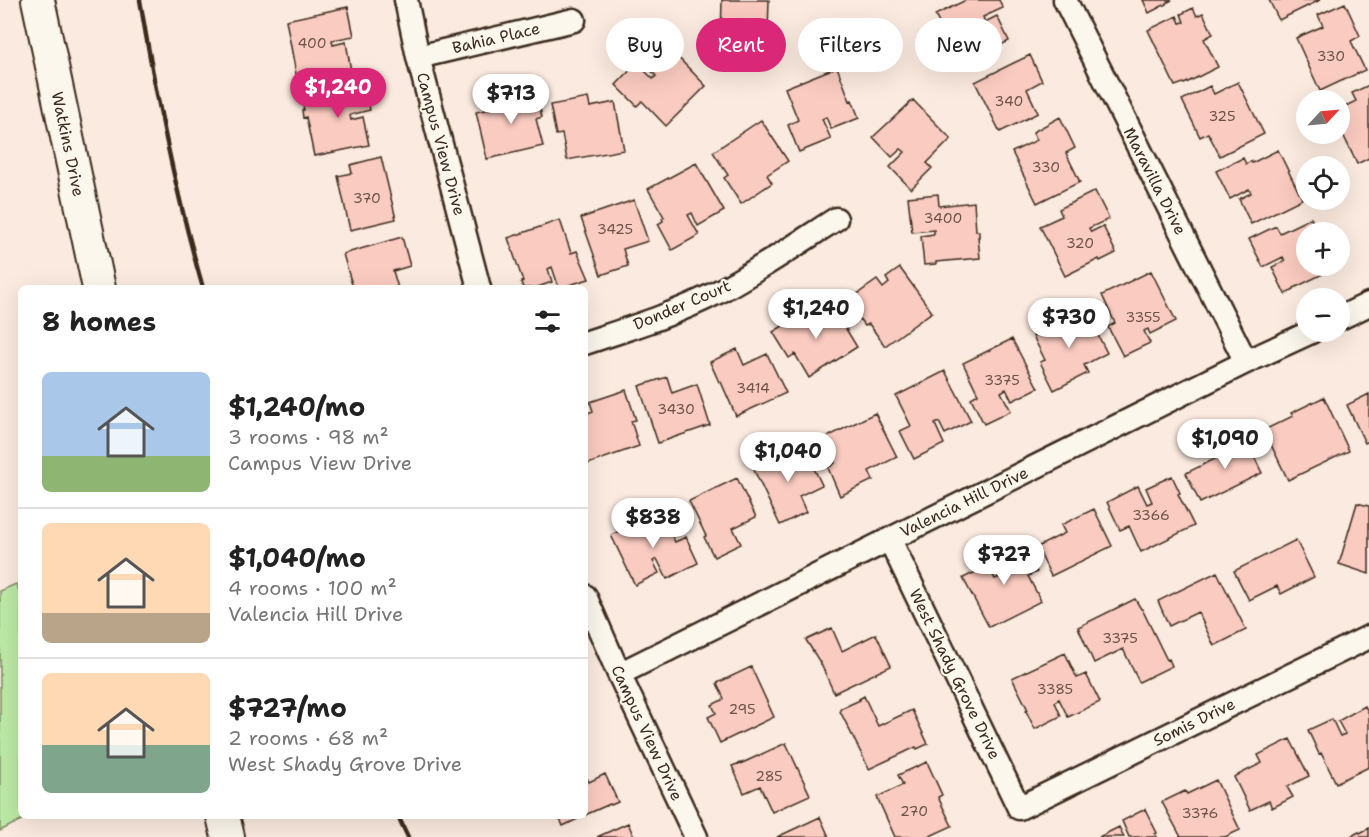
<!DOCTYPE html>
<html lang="en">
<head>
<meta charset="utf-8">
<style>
  :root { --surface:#fff; --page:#f2f2f2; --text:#222; --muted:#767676; --line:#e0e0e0; --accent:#db2777 }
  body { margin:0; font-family:"Shantell Sans",sans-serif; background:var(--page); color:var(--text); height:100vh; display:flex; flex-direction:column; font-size:22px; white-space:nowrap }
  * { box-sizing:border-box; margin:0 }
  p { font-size:20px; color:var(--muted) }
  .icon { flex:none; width:33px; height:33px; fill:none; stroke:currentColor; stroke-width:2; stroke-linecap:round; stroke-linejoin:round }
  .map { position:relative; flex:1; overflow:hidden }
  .details { position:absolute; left:18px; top:285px; width:570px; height:534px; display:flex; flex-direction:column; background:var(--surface); border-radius:9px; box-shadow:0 6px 24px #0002 }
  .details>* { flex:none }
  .top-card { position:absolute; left:606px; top:18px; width:570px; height:54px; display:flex; gap:12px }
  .needle { width:39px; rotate:64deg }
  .tools { position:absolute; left:1296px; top:90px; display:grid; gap:12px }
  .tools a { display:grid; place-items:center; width:54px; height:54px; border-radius:50%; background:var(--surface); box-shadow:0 6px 24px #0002; font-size:30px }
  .price { position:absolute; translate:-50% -51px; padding:0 14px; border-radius:21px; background:#fff; color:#222; font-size:20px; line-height:39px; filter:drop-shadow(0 2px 3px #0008) }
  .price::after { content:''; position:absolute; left:50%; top:36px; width:18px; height:14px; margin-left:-9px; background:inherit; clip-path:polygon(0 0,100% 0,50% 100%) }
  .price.on { background:var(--accent); color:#fff }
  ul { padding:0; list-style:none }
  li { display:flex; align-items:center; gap:18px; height:150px; padding:0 24px }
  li+li { border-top:2px solid var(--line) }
  li span { display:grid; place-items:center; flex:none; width:168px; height:120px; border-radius:9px; color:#555 }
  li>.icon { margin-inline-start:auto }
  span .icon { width:72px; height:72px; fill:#fffc; stroke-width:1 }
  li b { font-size:26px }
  h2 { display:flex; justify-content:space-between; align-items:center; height:72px; padding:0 24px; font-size:26px }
  .chip { padding:0 21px; border-radius:27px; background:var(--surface); box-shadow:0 6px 24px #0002; font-size:21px; line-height:54px }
  .chip.on { background:var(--accent); color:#fff }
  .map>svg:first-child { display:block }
</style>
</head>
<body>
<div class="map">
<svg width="1369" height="837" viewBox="0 0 1369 837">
  <rect width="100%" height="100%" fill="#fbeadf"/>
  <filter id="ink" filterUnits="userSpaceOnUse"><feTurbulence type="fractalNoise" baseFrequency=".0167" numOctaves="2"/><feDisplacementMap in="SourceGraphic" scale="12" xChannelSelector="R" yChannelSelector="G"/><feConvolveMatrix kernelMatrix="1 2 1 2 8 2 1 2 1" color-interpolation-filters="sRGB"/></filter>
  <g filter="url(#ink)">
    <path fill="#bde9a6" stroke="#7c8a62" stroke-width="1.5" d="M16,584L21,595V816H29L0,831V591Z"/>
    <path fill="#facbc0" stroke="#3b2a1e" stroke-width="1.5" d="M722,0H769L768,32L753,31L752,39L721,38Z
      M966,0H999L1003,8L983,17L985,22L997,16L1009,41L960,65L935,15Z
      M1143,0H1172L1166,3V4L1149,13Z
      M1269,0H1320L1279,20Z
      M1345,3L1360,36L1351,41L1365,70L1320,91L1296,38L1323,26L1318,15Z
      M348,7L354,36L332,40L333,45L346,42L351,71L334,74L333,72L297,79L286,20Z
      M1193,8L1197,16L1203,13L1213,34L1204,39L1218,67L1184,84L1183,83L1175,86L1148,30L1177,16L1180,23L1184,22L1181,14Z
      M667,46L706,86L666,126L642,101L637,106L616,85L637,63L653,79L656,76L647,66Z
      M1030,55L1042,81L1027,89L1038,113L1000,132L975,82Z
      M837,67L850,101L852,100L859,118L831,129L826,117L822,119L831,139L799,152L788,125L798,120L785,88Z
      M364,80L370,110L350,115L351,120L363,117L369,145L314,156L306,117L303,118L302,110H304L302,101L336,94L334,87Z
      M1238,82L1264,134L1220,156L1208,133L1200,137L1182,100L1210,86L1214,94Z
      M1369,85V158L1357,164L1340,128V109L1356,101L1352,93Z
      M535,88L542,117L536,119L543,146L487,159L476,112L500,107L497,97Z
      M588,98L590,107L615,102L624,150L567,160L562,134L556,135L550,105Z
      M913,100L951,139L927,163L932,168L911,189L890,167L905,152L901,149L892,157L873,137Z
      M1060,117L1075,148L1066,153L1080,182L1037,203L1012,152L1037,140L1033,132Z
      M761,120L788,161L767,175L772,183L741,204L724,178L728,175L713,152Z
      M1278,150L1302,199L1251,224L1239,199L1251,193L1249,189L1230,199L1216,171L1243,158L1246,164L1251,161L1252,163Z
      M381,157L396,219L350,230L338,176L352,173L350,165Z
      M696,163L724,211L698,226L692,213L688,215L699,235L672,250L658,224L663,221L662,218L664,217L648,189Z
      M1095,191L1109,219L1089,228L1091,232L1103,226L1116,253L1100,261L1099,259L1065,276L1040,226L1062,216L1059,209Z
      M938,194L939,206L974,202L976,231H979V237H978L980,258L936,262V264L924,265L921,236L934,234V230L912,232L908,197Z
      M634,200L648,241L623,249L628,266L601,275L581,218Z
      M1311,218L1318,232H1306V266H1334L1335,268L1294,288V289L1285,294L1272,267L1285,261L1283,257L1263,267L1249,239L1276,226L1280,233Z
      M560,220L571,253L577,251L589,279L559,288L552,267L548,269L552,282L535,288H523L521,282L523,281L508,238Z
      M402,237L410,266L393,271L398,288H353L343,254Z
      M900,268L932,312L885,346L869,324L865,326L846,302L877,280L883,288L889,283L886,278Z
      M1151,271L1176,321L1150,334L1148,329L1144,331L1150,343L1123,356L1108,327L1115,323L1102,295Z
      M832,306L857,347L809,378L795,354L789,358L773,332L805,312L810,320Z
      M1085,310L1107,353L1084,365L1088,373L1054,390L1040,362L1045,360L1033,336Z
      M1012,339L1038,388L1012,401L1006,389L1001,392L1011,411L984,424L971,398L978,394L963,363Z
      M737,349L744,365L767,354L786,393L736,416L721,382H719L710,362Z
      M945,371L971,421L945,434L939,422L935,424L944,444L914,459L900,431L911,426L896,396Z
      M667,377L672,393L697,384L710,425L658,443L639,386Z
      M626,390L636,420L631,421L639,446L585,465V414L593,411L590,402Z
      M1369,394V441L1365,443L1347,405Z
      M1324,397L1349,451L1288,480L1264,430L1293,416L1291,413Z
      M875,413L897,457L869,471L873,480L840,496L828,468L835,463L823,439Z
      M1244,436L1262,473L1200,503L1186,473L1215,459L1211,451Z
      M803,446L822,485L799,496L806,512L780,525L754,470Z
      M1172,476L1180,493L1178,494L1194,526L1141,552L1129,526L1120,530L1107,502L1138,486L1147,504L1152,502L1146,488Z
      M737,478L756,517L733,528L741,544L714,557L704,537L706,536L689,501Z
      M1357,503L1369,506V574L1339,564Z
      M1094,509L1112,546L1051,576L1037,547L1065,533L1061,525Z
      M660,511L675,542L686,537L698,563L667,579L657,559L653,561L659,573L635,585L611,535Z
      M1296,540L1314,577L1281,594L1277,586L1249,600L1234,571Z
      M1023,543L1037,572L1028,576L1041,601L989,627L963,578L988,566L995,579L1000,577L991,559Z
      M1217,572L1246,630L1214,646L1198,612L1169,626L1158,601Z
      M1135,599L1141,609H1142L1167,660L1169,659L1172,666L1139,682L1123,649L1094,663L1078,627Z
      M832,628L842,651L876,634L891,666L834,693L821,664L806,640Z
      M1065,653L1077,678L1086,674L1100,702L1068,717L1059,699L1055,702L1061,716L1035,729L1026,711L1028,710L1012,678Z
      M751,667L774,717L720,743L708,717L716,713L712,705L724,699L717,683Z
      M864,696L878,726L912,710L928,744L917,749L916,747L869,769L840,711V709L860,700L859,699Z
      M1365,706L1369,714V767L1336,783L1321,753L1319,754L1308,730L1332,719L1340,736L1345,734L1338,721Z
      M1290,739L1309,776L1287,787L1293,797L1272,808L1269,801L1250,810L1234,777L1262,763L1258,755Z
      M786,743L810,795L772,812L760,786L744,793L732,766L740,763V764Z
      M927,762L942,795L938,797L952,826L928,837H895L877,797L903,785L898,775Z
      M585,774L589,782L605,774L618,802L611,805L610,804L585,815Z
      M1216,780L1240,830L1225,837H1181L1162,802L1185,791L1187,794Z
      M1145,809L1157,833L1155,834L1157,837H1129L1122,821Z
      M559,816H584L563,826Z
      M820,817L829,837H777Z
      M628,823L634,837H597Z
      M1119,827L1124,837H1099Z
      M1369,828V837H1349L1359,832L1360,833Z"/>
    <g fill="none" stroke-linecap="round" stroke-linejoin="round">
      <defs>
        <path id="minor" d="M406,0L418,57L479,288
          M1065,0L1246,362
          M418,57L574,20
          M1340,318L1369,304
          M585,343C630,328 676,314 718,292C759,270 797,244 836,219
          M890,540L1019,808L1369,637
          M585,596L619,674L696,837
          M619,674L1246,362L1311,332"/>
        <path id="secondary" d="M38,0L99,288
          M223,816L228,837"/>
      </defs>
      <use href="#minor" stroke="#3b2a1e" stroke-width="27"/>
      <use href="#secondary" stroke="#3b2a1e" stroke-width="36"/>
      <use href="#minor" stroke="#fbf7ec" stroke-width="22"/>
      <use href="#secondary" stroke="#fbf7ec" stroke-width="32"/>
      <path stroke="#3b2a1e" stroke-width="4.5" d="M140,0C156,97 176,194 203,288
        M398,816L408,837"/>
    </g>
  </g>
  <g text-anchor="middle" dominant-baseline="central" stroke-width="4.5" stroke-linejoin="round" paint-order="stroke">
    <g font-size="14" fill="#6b5246">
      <text x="312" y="43">400</text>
      <text x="1331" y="56">330</text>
      <text x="1009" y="101">340</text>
      <text x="1222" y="116">325</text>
      <text x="1046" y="167">330</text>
      <text x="367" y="198">370</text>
      <text x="943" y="218">3400</text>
      <text x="615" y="229">3425</text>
      <text x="1080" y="243">320</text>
      <text x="1143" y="317">3355</text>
      <text x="1002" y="380">3375</text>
      <text x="753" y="388">3414</text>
      <text x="676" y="409">3430</text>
      <text x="1151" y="515">3366</text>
      <text x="1120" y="638">3375</text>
      <text x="1055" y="689">3385</text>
      <text x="742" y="709">295</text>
      <text x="769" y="776">285</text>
      <text x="914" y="811">270</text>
      <text x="1200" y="813">3376</text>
    </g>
    <g font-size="16" fill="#3b2a1e" stroke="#fbf7ec">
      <text transform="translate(496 38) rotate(-13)">Bahia Place</text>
      <text transform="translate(68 144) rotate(78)">Watkins Drive</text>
      <text transform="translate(441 144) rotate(75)">Campus View Drive</text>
      <text transform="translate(1155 181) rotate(63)">Maravilla Drive</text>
      <text transform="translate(682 305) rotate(-23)">Donder Court</text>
      <text transform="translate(964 502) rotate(-26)">Valencia Hill Drive</text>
      <text transform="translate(955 674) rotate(64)">West Shady Grove Drive</text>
      <text transform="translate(1194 722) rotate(-26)">Somis Drive</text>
      <text transform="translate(647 733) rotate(65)">Campus View Drive</text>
    </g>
  </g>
</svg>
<div class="tools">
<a><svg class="needle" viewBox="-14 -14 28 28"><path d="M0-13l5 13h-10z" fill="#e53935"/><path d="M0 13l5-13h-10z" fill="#767676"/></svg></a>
<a><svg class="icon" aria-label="locate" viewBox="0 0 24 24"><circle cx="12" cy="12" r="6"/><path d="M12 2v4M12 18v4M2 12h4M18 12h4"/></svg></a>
<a>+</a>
<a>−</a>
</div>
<b class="price on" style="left:338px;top:119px">$1,240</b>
<b class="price" style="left:511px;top:125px">$713</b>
<b class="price" style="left:816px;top:340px">$1,240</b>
<b class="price" style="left:1069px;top:349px">$730</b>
<b class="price" style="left:1225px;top:470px">$1,090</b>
<b class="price" style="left:788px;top:483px">$1,040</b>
<b class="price" style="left:653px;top:549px">$838</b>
<b class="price" style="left:1004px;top:586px">$727</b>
<div class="top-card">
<a class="chip">Buy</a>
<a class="chip on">Rent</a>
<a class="chip">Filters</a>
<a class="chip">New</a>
</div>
<section class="details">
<h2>8 homes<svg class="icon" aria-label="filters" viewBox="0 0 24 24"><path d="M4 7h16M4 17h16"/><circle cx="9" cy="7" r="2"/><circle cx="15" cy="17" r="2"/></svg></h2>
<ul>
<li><span style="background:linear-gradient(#a9c7e8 70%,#8fb573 0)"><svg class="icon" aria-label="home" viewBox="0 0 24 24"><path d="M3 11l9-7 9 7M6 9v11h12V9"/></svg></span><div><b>$1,240/mo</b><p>3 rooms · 98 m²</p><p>Campus View Drive</p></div></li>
<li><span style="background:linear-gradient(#ffd9b3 75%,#b9a48a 0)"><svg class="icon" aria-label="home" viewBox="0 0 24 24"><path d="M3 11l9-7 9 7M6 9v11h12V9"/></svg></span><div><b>$1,040/mo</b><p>4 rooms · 100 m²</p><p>Valencia Hill Drive</p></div></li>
<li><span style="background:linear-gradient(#ffd9b3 60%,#7fa58c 0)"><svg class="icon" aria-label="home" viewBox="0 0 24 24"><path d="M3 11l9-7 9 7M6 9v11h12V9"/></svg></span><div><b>$727/mo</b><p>2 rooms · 68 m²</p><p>West Shady Grove Drive</p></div></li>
</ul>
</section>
</div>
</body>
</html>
